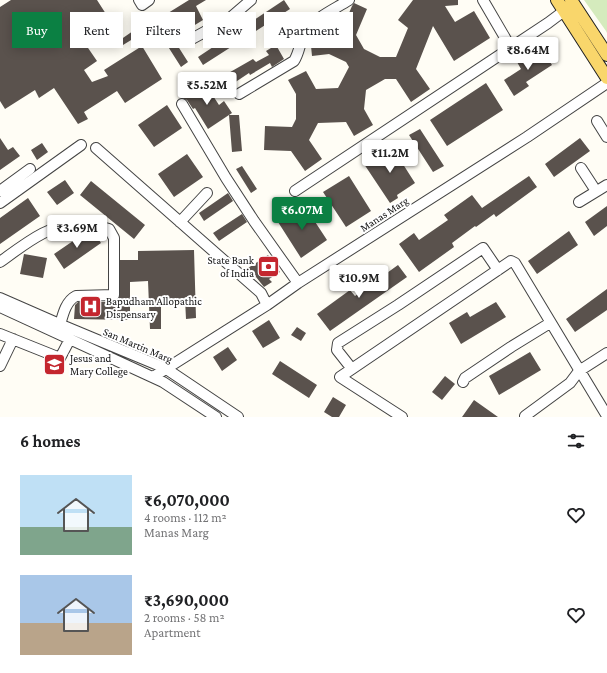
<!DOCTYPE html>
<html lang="en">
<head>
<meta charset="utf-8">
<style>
  :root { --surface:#fff; --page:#f6f6f6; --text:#202124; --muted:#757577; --accent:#0b8043 }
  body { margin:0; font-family:"Crimson Pro",serif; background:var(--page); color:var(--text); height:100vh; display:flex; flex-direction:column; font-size:15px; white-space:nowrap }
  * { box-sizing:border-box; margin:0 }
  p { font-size:13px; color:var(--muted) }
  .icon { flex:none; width:22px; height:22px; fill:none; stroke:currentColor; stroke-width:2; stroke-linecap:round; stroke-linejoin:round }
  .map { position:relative; height:417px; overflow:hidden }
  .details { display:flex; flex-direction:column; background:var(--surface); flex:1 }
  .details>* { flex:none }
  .hud { position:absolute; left:12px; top:12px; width:400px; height:36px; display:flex; gap:8px }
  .price { position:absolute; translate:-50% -34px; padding:0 9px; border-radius:4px; background:#fff; color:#222; font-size:13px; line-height:26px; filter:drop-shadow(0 1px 2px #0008) }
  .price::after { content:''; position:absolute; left:50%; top:24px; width:12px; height:9px; margin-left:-6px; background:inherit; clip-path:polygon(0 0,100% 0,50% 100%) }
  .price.current { background:var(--accent); color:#fff }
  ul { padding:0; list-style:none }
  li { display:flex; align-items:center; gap:12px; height:100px; padding:0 20px }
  li span { display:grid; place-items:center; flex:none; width:112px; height:80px; border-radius:0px; color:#555 }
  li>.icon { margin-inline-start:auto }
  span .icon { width:48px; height:48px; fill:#fffc; stroke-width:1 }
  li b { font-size:17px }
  h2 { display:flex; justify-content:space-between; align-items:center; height:48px; padding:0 20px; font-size:17px }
  .chip { padding:0 14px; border-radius:0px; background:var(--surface); box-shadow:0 2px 10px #0003; font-size:14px; line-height:36px }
  .chip.current { background:var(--accent); color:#fff }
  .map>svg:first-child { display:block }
</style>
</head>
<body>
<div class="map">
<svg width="607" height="417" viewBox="0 0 607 417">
  <rect width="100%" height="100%" fill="#fffdf5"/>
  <path fill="#d5ebbd" d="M584,0H607V33L606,31Z"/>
  <path fill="#5a524d" d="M11,0H97L115,28L86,45L97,61L84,70L92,82L108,76L104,70L142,46L162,79L125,103L117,91L84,112L88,119L78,124L54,88L39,98L35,90L5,109L0,101V7Z
    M189,0H206L196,6L203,20L190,28L182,15L165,26L160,18Z
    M284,0L290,9L203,65L198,57Z
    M413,0H458V5L445,6L455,22L474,11L490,38L454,61L433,26L416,69L430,89L411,102L396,79H385L366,90L364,109L373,125L354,136L346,122L318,123L309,140L322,159L305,171L291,151L264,150L265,126L292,127L296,119V94L288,80L306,71L316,89L338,88L349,67L346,62L329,54L312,56L310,36L315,30L317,29L343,27L352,6L354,3L367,9L356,35L364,49L380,57H396L408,28L398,20Z
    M167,29L188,62L181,67L160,34Z
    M133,31L136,37L123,45L120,40Z
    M276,45L284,59L272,67L270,63L250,75L249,73L231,85L225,75L253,59L256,62L269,55L266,51Z
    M540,47L552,65L526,82L529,86L514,96L504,80L521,69L517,62Z
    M204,82L219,105L224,101L232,113L208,129L195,108L193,109L187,100L182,98Z
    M486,83L503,110L447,146L430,120Z
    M167,105L182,128L154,147L138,125Z
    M229,115H239L242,151L232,152Z
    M420,129L444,166L433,172L409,135Z
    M0,138L8,150L13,147L20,156L0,170Z
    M580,138L590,151L554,177L545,164Z
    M42,143L48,152L37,160L31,150Z
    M392,147L415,183L397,195L398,198L390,203L364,164Z
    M187,154L203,177L174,197L158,174Z
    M242,166L257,189L251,193L236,169Z
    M349,176L371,211L346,227L323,192Z
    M529,176L537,187L496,217L494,214L476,227L475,226L452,243L454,247L419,272L399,244L414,233L419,240L448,220L444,215L472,195L482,208Z
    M65,180L74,193L57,205L47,192Z
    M91,181L145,225L134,239L80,195Z
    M228,193L233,201L204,221L199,213Z
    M28,198L40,216L0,244V218Z
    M304,205L327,240L301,258L278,222Z
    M607,206V226L594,236L585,222Z
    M242,214L247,222L219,241L213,233Z
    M89,230L93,231L101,243L64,269L54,254Z
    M569,231L578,245L537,274L528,261Z
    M194,250L196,318L186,319L185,299L161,300V329H150L148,281L130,282V320L74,319L75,305L78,302H114L119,299L120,260H138V251Z
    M24,254L47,258L43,278L20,274Z
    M268,255L280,272L269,279L272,282L264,287L256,277L254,278L245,270Z
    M398,265L407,277L330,331L317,314L350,290L355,296Z
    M607,289V310L575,332L566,319Z
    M496,302L506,317L461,344L449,323L467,312L470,317Z
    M269,320L280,338L263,348L252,331Z
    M297,327L306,333L301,341L291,335Z
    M228,347L237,360L222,371L213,357Z
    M530,352L541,370L499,395L489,376Z
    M280,361L317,385L309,398L272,374Z
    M445,376L455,384L442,400L432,392Z
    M333,397L346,405L339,417H332L324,412Z
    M474,400L498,417H462Z"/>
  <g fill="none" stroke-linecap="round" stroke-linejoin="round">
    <defs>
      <path id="minor" d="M139,0L142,5L149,0
        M483,0L511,48
        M188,41L230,18L251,0
        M239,94L294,61C300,52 300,39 306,31C316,17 335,9 349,0
        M182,104L226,178L254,221L298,283
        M597,121L607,137
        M96,148L261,293L267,305
        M581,168L596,191
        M0,191L30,169
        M295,191L548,23L564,11
        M579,202L607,185
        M0,203L81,145
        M180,222L207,193
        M0,262C25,244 50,223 82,223C91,223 101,227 109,229L114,238V295L76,296C66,301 63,314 60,325
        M0,298L64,326L165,368L238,417
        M0,307L163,382L216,417
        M0,334L60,358L70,339
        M0,366L13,339
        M352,369L337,350L338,343L398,305L483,248L498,270
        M153,377L267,305L298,283L527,137L607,83
        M463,382L465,378L511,347L550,323
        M525,416L570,383L579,371L607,353
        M402,417L340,377L511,261L515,263L607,416"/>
      <path id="major" d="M557,0L607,78
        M571,0L607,55"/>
    </defs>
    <use href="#minor" stroke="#444" stroke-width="12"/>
    <use href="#major" stroke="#222" stroke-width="14"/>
    <use href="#minor" stroke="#fff" stroke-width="10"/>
    <use href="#major" stroke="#f9d66b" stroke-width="12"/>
  </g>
  <defs>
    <symbol id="bank-square" viewBox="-11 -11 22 22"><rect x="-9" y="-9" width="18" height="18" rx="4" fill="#c4262e" stroke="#fff"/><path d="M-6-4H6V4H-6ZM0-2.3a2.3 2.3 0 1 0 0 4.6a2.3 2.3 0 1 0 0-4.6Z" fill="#fff"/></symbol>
    <symbol id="hospital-square" viewBox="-11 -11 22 22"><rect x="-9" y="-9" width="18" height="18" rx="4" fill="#c4262e" stroke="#fff"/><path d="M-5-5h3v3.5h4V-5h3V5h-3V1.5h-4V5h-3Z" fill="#fff"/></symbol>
    <symbol id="university-square" viewBox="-11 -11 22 22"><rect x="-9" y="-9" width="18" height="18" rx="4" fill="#c4262e" stroke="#fff"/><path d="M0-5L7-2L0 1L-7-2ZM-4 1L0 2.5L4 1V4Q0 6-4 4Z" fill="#fff"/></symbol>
  </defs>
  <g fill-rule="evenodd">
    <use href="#bank-square" x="256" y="254" width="25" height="25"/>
    <use href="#hospital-square" x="78" y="294" width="25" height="25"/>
    <use href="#university-square" x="42" y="352" width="25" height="25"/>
  </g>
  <g text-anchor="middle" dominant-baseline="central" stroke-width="4" stroke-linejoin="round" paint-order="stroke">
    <g font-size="11" fill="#111" stroke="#fff">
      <text transform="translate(384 214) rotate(-33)">Manas Marg</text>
      <text transform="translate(138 345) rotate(23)">San Martin Marg</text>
    </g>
    <g font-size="11" fill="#111" stroke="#fff" text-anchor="start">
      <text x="254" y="260" text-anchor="end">State Bank<tspan x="254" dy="13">of India</tspan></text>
      <text x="106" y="301">Bapudham Allopathic<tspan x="106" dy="13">Dispensary</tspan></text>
      <text x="70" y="358">Jesus and<tspan x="70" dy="13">Mary College</tspan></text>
    </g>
  </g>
</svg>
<b class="price" style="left:528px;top:71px">₹8.64M</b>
<b class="price" style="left:207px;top:106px">₹5.52M</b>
<b class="price" style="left:390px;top:174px">₹11.2M</b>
<b class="price current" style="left:302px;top:231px">₹6.07M</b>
<b class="price" style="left:77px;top:249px">₹3.69M</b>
<b class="price" style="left:359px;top:299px">₹10.9M</b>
<div class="hud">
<a class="chip current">Buy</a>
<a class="chip">Rent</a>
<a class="chip">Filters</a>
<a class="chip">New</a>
<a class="chip">Apartment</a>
</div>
</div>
<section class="details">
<h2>6 homes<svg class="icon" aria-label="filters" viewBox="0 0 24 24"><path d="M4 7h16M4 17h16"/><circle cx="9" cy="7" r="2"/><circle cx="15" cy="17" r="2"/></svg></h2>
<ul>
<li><span style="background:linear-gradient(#bfe0f5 65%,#7fa58c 0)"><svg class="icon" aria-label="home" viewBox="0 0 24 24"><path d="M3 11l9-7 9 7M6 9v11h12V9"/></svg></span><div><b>₹6,070,000</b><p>4 rooms · 112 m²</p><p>Manas Marg</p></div><svg class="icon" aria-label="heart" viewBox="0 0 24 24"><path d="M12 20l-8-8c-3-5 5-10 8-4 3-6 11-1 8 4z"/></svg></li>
<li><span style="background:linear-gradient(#a9c7e8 60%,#b9a48a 0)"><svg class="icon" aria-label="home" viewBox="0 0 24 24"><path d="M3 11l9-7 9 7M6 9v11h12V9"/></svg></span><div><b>₹3,690,000</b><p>2 rooms · 58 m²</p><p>Apartment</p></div><svg class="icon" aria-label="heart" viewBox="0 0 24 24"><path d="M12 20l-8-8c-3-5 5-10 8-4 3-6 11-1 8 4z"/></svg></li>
</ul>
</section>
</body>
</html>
